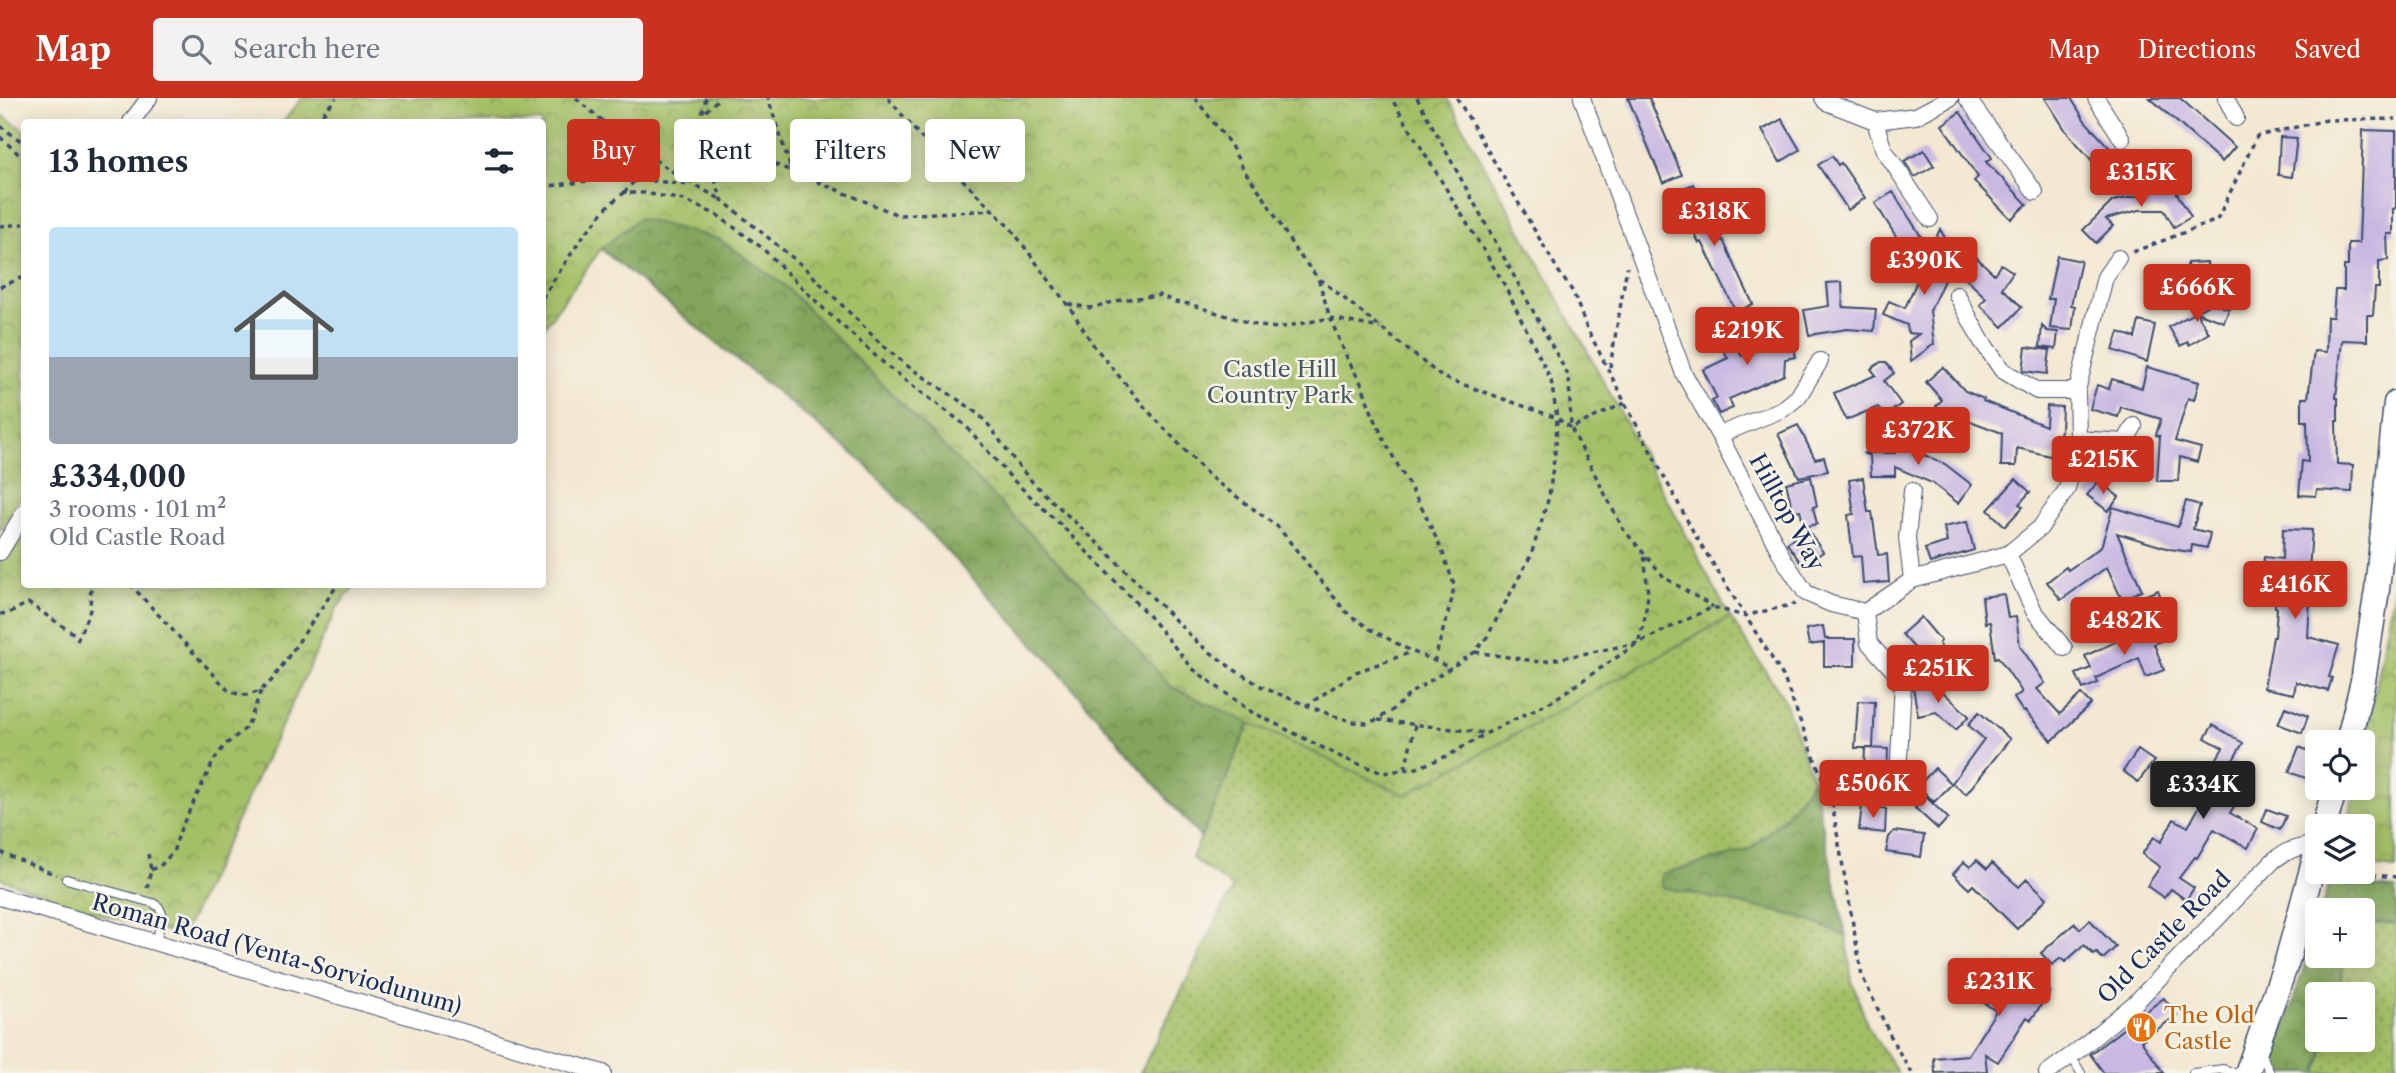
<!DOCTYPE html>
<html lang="en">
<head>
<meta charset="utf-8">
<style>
  :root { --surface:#fff; --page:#f2f2f3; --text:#1f2937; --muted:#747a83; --accent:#c8321e }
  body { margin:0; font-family:"Libre Caslon Text",serif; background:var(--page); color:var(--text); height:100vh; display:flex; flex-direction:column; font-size:26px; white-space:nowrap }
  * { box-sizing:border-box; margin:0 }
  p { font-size:23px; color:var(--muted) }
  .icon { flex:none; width:38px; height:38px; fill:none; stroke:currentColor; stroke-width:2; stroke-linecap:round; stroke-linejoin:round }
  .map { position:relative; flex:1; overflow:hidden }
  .details { position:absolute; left:21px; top:21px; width:525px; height:469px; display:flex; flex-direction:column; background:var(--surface); border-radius:7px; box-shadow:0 4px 18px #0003 }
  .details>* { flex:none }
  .banner { position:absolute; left:567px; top:21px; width:665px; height:63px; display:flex; gap:14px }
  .buttons { position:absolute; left:2305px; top:632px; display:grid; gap:14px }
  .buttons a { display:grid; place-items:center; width:70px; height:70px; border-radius:7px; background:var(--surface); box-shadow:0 4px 18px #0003; font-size:35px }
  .price { position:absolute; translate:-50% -60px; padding:0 16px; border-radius:7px; background:var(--accent); color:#fff; font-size:23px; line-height:46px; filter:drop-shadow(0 2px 4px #0008) }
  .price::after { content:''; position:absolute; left:50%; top:42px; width:21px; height:16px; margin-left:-10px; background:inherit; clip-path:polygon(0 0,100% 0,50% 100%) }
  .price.on { background:#222; color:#fff }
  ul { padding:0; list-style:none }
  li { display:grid; align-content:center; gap:14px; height:371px; padding:0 28px }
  li span { display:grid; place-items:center; height:217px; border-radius:7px; color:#555 }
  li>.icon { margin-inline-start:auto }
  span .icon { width:126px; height:126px; fill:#fffc; stroke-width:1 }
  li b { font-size:30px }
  h2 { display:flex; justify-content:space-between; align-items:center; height:84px; padding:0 28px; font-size:30px }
  .tag { padding:0 24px; border-radius:7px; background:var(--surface); box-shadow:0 4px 18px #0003; font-size:24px; line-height:63px }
  .tag.on { background:var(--accent); color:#fff }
  header { display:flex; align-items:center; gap:42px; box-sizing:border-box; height:98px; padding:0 35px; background:var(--accent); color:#fff }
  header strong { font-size:33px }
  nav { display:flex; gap:38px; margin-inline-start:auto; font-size:24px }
  .search { width:490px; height:63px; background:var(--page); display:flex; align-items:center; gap:18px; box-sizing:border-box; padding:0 24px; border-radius:7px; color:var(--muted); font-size:26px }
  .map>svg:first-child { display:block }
</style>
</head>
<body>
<header>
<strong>Map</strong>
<div class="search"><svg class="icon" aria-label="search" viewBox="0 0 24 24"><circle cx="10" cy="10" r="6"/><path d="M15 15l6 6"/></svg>Search here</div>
<nav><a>Map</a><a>Directions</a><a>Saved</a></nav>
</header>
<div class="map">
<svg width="2396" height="975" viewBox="0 0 2396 975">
  <defs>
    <pattern id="grass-dots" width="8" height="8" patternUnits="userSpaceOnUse" patternTransform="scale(1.75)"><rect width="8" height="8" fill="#a4c066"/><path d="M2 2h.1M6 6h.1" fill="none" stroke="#859c57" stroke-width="1.8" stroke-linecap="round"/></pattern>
    <pattern id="forest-crowns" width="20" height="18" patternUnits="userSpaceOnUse" patternTransform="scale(1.75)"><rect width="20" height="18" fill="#83a65b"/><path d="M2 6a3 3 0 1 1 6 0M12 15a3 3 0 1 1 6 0" fill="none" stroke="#6a884e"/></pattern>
    <pattern id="park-crowns" width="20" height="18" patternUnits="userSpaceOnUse" patternTransform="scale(1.75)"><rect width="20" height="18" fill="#a4c066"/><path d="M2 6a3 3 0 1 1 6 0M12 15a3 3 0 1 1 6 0" fill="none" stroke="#859c57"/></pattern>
  </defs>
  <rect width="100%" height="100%" fill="#f7f3e8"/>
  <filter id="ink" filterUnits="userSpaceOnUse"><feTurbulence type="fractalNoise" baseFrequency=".0143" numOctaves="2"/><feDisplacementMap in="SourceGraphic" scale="14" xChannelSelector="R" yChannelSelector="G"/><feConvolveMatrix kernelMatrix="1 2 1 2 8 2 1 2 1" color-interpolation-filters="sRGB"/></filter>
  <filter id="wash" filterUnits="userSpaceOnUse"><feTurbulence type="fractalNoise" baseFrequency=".00686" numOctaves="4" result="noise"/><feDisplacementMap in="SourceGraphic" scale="28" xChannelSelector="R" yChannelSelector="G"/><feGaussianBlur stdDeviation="1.57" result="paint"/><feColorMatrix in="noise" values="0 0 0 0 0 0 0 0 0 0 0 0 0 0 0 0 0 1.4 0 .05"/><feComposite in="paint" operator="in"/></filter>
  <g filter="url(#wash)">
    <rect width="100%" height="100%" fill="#f3e8d1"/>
    <path fill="url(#grass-dots)" stroke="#607862" stroke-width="2" d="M1730,519L1784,601L1813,682L1786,718L1750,752L1662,776L1661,788L1801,819L1846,838L1852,883L1868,929L1898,975H1140L1233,790L1192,760L1250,624L1405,697Z
      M2396,825V975H2317L2326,942H2362V896H2337L2346,858H2362L2363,826Z"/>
    <path fill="url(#forest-crowns)" stroke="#4f6a5c" stroke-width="2" d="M639,120L719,141L784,187L1093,499L1170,588L1250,624L1201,740L1045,558L864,365L601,151Z
      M1813,682L1846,838L1801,819L1661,789V776L1750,752L1786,718Z
      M2329,785L2396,791V825L2363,826L2362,812H2321Z
      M2317,826V858H2346L2337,896H2317V942H2326L2317,975H2266L2286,927Z"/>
    <path fill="url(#park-crowns)" stroke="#607862" stroke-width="2" d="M302,0H1447L1583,245L1730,519L1405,697L1170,588L1093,499L784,187L719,141L639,120L601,151L543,231L542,24H283Z
      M0,16L24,32V394L0,433Z
      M24,425V486L355,487L337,510L183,837L79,811L0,780V464Z
      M2396,480V771L2363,767L2362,728H2348L2355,690H2362L2363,653Z"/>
    <g id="blocks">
      <path fill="#c9b9e2" d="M1628,0H1649L1682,77L1663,85Z
        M2045,0H2071L2085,23L2116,57L2100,72L2066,33Z
        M2150,0H2180L2235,49L2222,64Z
        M1960,14L1992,60L1986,64L2027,106L2011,121L1974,83L1978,79L1942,27Z
        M1782,21L1800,52L1780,64L1762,32Z
        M2363,32L2396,33V110L2393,111V136H2387L2388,162L2379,163V190H2375L2373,217H2367V243L2342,242L2336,300H2338V323H2336L2337,366L2353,367L2352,394L2317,392L2316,398L2299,397L2302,363L2308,364L2307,323H2302V300H2308L2314,253L2326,254L2327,219H2333L2335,192H2344V168H2348V145H2359Z
        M2280,39L2297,40L2292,79L2278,77Z
        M1924,52L1934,68L1915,79L1904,63Z
        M1832,58L1838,67L1841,65L1865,100L1848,112L1818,67Z
        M2169,82L2191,119L2174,129L2164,112H2139L2106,121L2113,128L2096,145L2083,132L2113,103L2146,96Z
        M1693,86L1719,144L1723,142L1753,206L1736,214L1702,144L1699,145L1675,94Z
        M1893,94L1922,140L1904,151L1875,105Z
        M1940,131L1955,158L1930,213L1934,246L1911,263L1909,243L1919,236L1908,235L1907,227L1883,217L1889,203L1905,210Z
        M1974,157L1994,176L2001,166L2013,174L2002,190L2022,209L2003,229L1980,207L1986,200L1958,173Z
        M2057,158L2081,163L2071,207L2075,208L2072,232L2050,230L2054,201H2048Z
        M2207,164L2208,191L2188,192L2187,165Z
        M1842,184L1843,209L1876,211L1874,233L1847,231L1809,237L1804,212L1829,208L1827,185Z
        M2212,205L2229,211L2224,224L2196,214L2209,235L2189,247L2188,244L2180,248L2169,229Z
        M2139,223L2155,227L2147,264L2113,252L2119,234L2135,240Z
        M2042,228L2047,233L2058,234L2056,251L2040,249Z
        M1726,230L1742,258L1771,246L1769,237L1790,232L1796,259L1785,261L1784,277L1729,301L1733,310L1719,316L1712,303L1717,300L1703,272L1728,260L1714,237Z
        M2026,249L2050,252L2047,276L2023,273Z
        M1881,264H1886L1894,275L1884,283L1901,306L1885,318L1878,309L1846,322L1834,295L1876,277L1871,271Z
        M1943,269L1965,293L1984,301L1983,303L2046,328L2047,308L2062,309L2061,332L2054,359L2017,350L2016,368H2001L2002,335L1949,315L1945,318L1936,308L1942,302L1926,284Z
        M2147,269L2199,284L2194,302L2188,300L2175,343L2201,350L2197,364L2180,359L2178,383H2157L2160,338L2156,337L2161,321L2121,309L2118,319L2090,311L2097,287L2109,291L2112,281L2142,290Z
        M1798,327L1815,361L1824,359L1828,373L1799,379L1778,336Z
        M1905,331L1910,351L1945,366L1972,387L1958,405L1932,385L1895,369V378H1871L1870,358L1863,355H1895L1890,335Z
        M1811,379L1817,408L1813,409L1817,426L1804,429L1800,412L1793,413L1786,385Z
        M1863,380L1868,414H1872L1878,457L1887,456L1889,484L1863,486L1861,458L1853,459L1848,417L1854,416L1849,382Z
        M2016,381L2030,394L2019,406L2023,409L2005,428L1988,412Z
        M2099,383L2119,399L2108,413L2087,397Z
        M2186,403L2200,407L2193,431L2210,435L2207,450L2192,447L2191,454L2170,451L2117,435L2142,492L2122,502L2107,469L2061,502L2047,484L2066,469L2068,472L2101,449L2113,409L2178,429Z
        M1967,424L1974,452L1930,465L1925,451L1947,444L1944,429Z
        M2283,431L2312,432L2307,500H2310L2308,539L2339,547L2329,579L2332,580L2328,593L2296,584L2294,596L2264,590L2273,539H2275L2277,510L2275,509L2276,494H2272L2273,480L2262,479L2264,459L2282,461Z
        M1808,432L1823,454L1803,468L1787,445Z
        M2158,492L2168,518L2149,525L2139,500Z
        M2004,496L2008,520L2016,519L2020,548L2045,585L2037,591L2060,616L2081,596L2091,606L2052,643L2025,613L2023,614L2014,600L2022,594L1998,559L1995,560L1990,524L1985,525L1982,499Z
        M1921,519L1941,543L1939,545L1955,578L1937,587L1925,562L1902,536Z
        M2151,527L2159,544L2154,546L2164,572L2146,579L2139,560L2096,580L2098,585L2083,591L2076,576L2091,570L2085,558Z
        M1823,528L1825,541H1855V568H1824V545L1809,547L1806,531Z
        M1933,585L1969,618L1956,632L1936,614L1918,618L1913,589Z
        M1858,603L1875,604L1873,650H1855Z
        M2285,609L2308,618L2302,635L2278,626Z
        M1979,614L2010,641L1966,696L1952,685L1984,641L1968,627Z
        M2213,627L2243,645L2233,662L2240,666L2237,671L2251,680L2230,715L2258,731L2248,750L2214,731L2197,760L2195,759L2179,780L2194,790L2186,802L2171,791L2164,800L2147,788L2160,769L2142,756L2154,739L2161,744L2174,721L2188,729L2211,688L2203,684L2223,650L2205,640Z
        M2299,649L2317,656V667L2311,682L2289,674Z
        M1865,650L1888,651L1887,675L1864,674Z
        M2138,652L2154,663L2138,684L2123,673Z
        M1935,670L1952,686L1934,704L1918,688Z
        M1842,686H1857L1858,702L1842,703Z
        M1926,699L1948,720L1938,731L1915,710Z
        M1862,708L1886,711L1885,735L1859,732Z
        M2267,711L2286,718L2280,732L2262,724Z
        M1894,733L1924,737L1921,759L1886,754L1889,739Z
        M1977,762L1987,771L1992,765L2019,789L2027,781L2047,800L2017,831L1973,787L1969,791L1953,776L1964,764L1970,769Z
        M2090,822L2116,849L2103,861L2096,854L2094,857L2084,847L2065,864L2061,860L2052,867L2041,855L2075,825L2080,831Z
        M2011,864L2049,889V895L2031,922L2027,919L1998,964L1985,956L1987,973L1935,975L1934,960L1968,957L1996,913L1967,894L1977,877L1995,888Z
        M2164,900L2177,917L2141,943L2164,975H2104L2090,956Z"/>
    </g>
  </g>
  <g filter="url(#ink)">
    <use href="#blocks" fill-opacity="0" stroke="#3b4b6f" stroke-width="2"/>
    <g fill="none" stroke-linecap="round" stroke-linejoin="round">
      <defs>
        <path id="lane" d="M66,781L153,805L159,809L163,818L155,846
          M2261,955L2270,975
          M2071,958L2081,975
          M2193,975L2223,971L2234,975"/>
        <path id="street" d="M1582,0L1684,276L1719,337L1784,462L1806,495L1831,506L1865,514L1912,482L2008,456L2040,430L2067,391L2078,341L2077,293L2105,179L2118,160
          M1823,0L1826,4L1875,23L1916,18L1950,0
          M1967,0L2035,94
          M2096,0L2122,41
          M2226,0L2236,20
          M1875,23L1883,50L1930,121
          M131,24L149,0
          M1957,197L1981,242L2002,272L2037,293H2077
          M1719,337L1783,311L1798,299L1820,263
          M2078,341L2125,344L2136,372
          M2125,344L2134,328
          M0,454L24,415
          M2008,456L2034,513L2064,550
          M1912,482L1907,440L1912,393
          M1865,514L1869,545L1903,583L1898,681
          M0,799L603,975
          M2047,975L2076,954L2135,905L2274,762C2287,752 2301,747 2317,748"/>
        <path id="primary" d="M2348,644L2363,583L2377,492L2396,305
          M2324,728L2335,690
          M2247,975L2287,863L2317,753"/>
      </defs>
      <use href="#lane" stroke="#3b4b6f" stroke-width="10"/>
      <use href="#street" stroke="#3b4b6f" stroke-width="18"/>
      <use href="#primary" stroke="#3b4b6f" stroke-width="27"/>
      <path stroke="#3b4b6f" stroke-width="3.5" stroke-dasharray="5 5" stroke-linecap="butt" d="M576,0C623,42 666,72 722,102
        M706,0L697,36L789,72L790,68L768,0
        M888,0L919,37L1012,132L1072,213L1094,248L1148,313L1210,379L1278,429L1346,514L1370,531L1411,553L1451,570
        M1195,0L1230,46L1245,74L1262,96L1296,153L1318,180L1330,220L1348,262L1362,287L1370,310L1386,346L1424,414L1443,455L1454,487L1452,501L1434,564
        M1417,0L1569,279L1571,330L1623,431L1665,480L1713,509
        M1457,0L1559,174L1573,194L1586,228L1625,305L1695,437L1783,578L1832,706L1862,878L1896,949L1912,975
        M706,13L719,0
        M316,24L336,0
        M0,28L24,45
        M697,36L695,39L712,73L722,102L804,169L879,244L906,267L969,309L985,322L1017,366L1035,387L1104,451L1199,546L1233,571L1264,590L1331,617L1354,624L1367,625L1376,622L1394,611L1411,595L1475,554L1487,539L1531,457L1549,399L1556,346L1557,320L1551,282L1504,186L1391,0
        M0,39L24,61
        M789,72L898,117L993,112
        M542,89L618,79L690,87
        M624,95L636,81
        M0,128L24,126
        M2133,154L2217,122L2257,38L2327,22L2396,21
        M1320,181L1442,279L1557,320L1571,330L1625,305
        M0,189L24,179
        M542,200L581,141L609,107L624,95H644L684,102L717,117L761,149L827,214L888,269L965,327L1012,381L1063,429L1147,516L1193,571L1250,613L1345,661L1383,675L1417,670L1449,657L1487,635L1552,603L1638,545L1644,525L1648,497L1644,454
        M1068,206L1090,210L1121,202L1160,197L1175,204L1189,206L1259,228L1278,230L1330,220L1380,230
        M1610,269L1627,169
        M130,486L228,592C246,602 259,596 273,581L338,486
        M0,516L9,515L28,505L79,539
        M77,543L90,512L91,486
        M1475,554L1541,564L1638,545L1713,509L1744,518L1795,506
        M1306,608L1356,574L1412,554
        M1378,622L1485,635
        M1405,671L1415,627
        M1823,682L1848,675L1883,679
        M0,754L56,777
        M151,772L161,767L173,754L181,730L214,662L225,647L245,631L250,622L261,593
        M2342,774L2396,779
        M147,790L151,772L148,756"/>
      <use href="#lane" stroke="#fff" stroke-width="8"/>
      <use href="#street" stroke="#fff" stroke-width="16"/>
      <use href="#primary" stroke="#fff" stroke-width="24"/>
    </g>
  </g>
  <defs>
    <symbol id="restaurant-disc" viewBox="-11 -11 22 22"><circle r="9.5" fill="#e8710a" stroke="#f7f3e8"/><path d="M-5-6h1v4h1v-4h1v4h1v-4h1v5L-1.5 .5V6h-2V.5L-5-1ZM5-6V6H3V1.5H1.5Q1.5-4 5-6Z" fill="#fff"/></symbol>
  </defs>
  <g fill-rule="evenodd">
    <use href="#restaurant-disc" x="2124" y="912" width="35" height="35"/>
  </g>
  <g text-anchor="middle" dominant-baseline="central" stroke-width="5" stroke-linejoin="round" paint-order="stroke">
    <g font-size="23" fill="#445a60" stroke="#f7f3e8">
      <text x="1280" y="271">Castle Hill<tspan x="1280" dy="26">Country Park</tspan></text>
    </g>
    <g font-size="23" fill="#1b2f5e" stroke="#f7f3e8">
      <text transform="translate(1787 414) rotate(61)">Hilltop Way</text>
      <text transform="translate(2164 839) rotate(-45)">Old Castle Road</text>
      <text transform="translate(277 856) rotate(16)">Roman Road (Venta-Sorviodunum)</text>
    </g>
    <g font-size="23" fill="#c56008" stroke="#f7f3e8" text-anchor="start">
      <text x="2164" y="917">The Old<tspan x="2164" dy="26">Castle</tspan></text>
    </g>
  </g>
</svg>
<div class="buttons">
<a><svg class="icon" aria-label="locate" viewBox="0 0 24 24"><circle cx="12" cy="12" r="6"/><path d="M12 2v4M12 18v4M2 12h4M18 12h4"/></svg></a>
<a><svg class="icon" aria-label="layers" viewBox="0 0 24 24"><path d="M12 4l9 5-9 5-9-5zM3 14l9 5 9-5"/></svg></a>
<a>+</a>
<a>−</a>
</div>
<b class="price" style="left:2141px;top:111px">£315K</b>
<b class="price" style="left:1714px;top:150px">£318K</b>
<b class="price" style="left:1924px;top:199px">£390K</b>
<b class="price" style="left:2197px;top:226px">£666K</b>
<b class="price" style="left:1747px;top:269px">£219K</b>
<b class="price" style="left:1918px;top:369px">£372K</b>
<b class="price" style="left:2103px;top:398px">£215K</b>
<b class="price" style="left:2295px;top:523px">£416K</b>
<b class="price" style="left:2124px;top:559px">£482K</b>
<b class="price" style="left:1938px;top:607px">£251K</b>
<b class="price" style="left:1873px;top:722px">£506K</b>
<b class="price on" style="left:2203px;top:723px">£334K</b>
<b class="price" style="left:1999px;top:920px">£231K</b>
<div class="banner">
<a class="tag on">Buy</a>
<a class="tag">Rent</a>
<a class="tag">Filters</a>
<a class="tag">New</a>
</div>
<section class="details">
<h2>13 homes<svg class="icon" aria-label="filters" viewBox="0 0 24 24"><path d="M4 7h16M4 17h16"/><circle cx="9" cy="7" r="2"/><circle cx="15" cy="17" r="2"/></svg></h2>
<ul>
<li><span style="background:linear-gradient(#bfe0f5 60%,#9aa5b1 0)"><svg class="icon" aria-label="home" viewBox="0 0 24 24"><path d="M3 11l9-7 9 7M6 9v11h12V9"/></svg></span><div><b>£334,000</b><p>3 rooms · 101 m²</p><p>Old Castle Road</p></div></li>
</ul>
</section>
</div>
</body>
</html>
